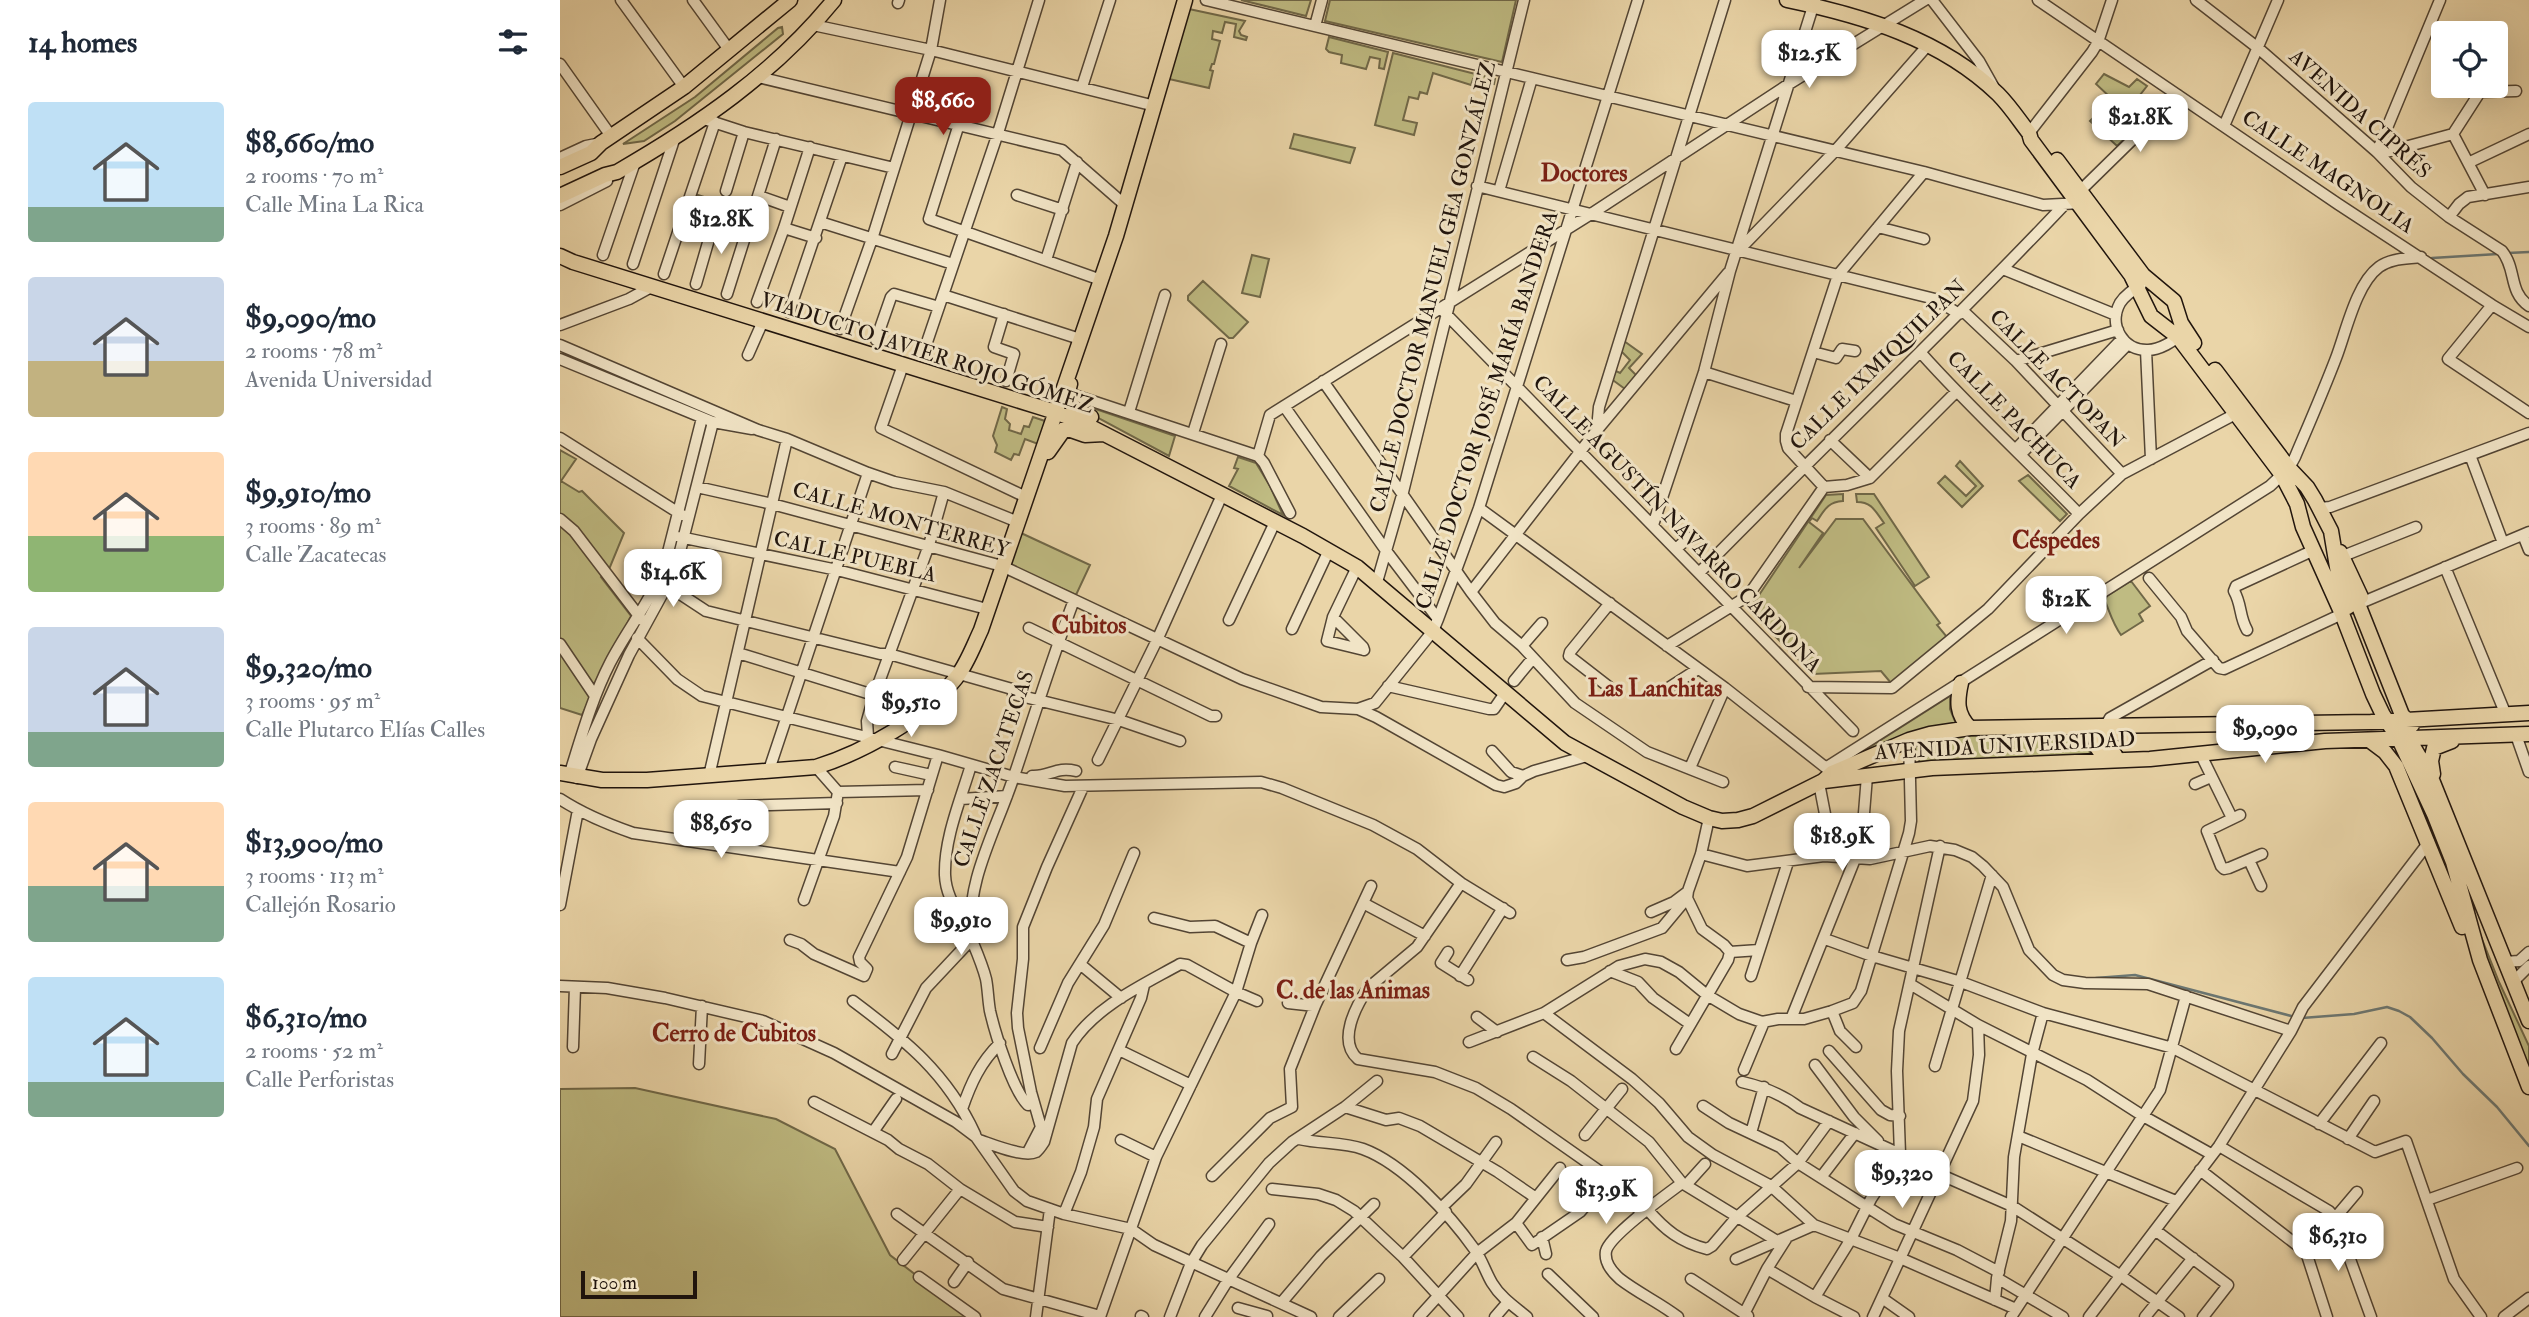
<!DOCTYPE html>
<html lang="en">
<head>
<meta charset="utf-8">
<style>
  :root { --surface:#fff; --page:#f2f2f3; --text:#1f2937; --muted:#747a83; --accent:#8f2418 }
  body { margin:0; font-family:"IM FELL Double Pica",serif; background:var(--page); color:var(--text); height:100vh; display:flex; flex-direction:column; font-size:26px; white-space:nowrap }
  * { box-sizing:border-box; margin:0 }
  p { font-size:23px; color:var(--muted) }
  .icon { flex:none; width:38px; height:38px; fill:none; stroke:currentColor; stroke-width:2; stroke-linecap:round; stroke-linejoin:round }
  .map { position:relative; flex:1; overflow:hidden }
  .drawer { display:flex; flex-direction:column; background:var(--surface); width:560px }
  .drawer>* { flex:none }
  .controls { position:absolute; left:1871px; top:21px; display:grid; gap:14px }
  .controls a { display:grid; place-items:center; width:77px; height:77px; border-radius:7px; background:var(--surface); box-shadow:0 7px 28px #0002; font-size:35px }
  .scale { position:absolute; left:21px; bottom:18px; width:116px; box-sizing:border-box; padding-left:7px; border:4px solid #21150d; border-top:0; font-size:19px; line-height:24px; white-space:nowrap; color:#21150d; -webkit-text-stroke:5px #f1e4c6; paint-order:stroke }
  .price { position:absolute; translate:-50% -60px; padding:0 16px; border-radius:14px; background:#fff; color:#222; font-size:23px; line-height:46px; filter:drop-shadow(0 2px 4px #0008) }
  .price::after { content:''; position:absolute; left:50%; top:42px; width:21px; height:16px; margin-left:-10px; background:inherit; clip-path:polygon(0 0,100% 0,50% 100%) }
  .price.active { background:var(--accent); color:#fff }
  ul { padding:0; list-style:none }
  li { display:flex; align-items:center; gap:21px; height:175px; padding:0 28px }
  li span { display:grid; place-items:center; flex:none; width:196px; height:140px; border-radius:7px; color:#555 }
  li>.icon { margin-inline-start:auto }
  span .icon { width:84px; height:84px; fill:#fffc; stroke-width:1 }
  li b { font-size:30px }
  h2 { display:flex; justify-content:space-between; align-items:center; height:84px; padding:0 28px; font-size:30px }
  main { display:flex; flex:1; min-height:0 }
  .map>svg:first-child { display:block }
</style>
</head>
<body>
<main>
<section class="drawer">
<h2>14 homes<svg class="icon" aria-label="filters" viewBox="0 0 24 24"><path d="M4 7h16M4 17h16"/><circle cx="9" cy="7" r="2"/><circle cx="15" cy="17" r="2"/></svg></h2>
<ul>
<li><span style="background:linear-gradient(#bfe0f5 75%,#7fa58c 0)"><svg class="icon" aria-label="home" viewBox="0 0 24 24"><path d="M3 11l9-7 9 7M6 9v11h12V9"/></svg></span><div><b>$8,660/mo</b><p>2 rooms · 70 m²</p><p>Calle Mina La Rica</p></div></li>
<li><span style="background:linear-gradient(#c9d6e8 60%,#c2b280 0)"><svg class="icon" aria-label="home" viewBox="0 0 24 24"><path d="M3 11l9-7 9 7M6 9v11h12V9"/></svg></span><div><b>$9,090/mo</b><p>2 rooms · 78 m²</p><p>Avenida Universidad</p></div></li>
<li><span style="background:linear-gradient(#ffd9b3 60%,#8fb573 0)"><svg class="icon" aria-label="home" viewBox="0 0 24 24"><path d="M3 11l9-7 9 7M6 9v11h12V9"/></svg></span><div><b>$9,910/mo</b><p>3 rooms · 89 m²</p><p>Calle Zacatecas</p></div></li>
<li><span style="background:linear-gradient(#c9d6e8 75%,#7fa58c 0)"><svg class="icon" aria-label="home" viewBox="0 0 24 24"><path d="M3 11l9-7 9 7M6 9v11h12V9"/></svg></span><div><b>$9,320/mo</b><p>3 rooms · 95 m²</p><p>Calle Plutarco Elías Calles</p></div></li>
<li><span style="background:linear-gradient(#ffd9b3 60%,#7fa58c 0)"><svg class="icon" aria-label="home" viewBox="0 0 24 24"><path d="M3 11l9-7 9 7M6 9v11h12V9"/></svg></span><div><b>$13,900/mo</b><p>3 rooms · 113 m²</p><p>Callejón Rosario</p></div></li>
<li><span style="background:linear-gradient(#bfe0f5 75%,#7fa58c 0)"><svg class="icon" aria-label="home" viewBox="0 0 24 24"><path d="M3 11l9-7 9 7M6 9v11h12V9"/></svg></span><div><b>$6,310/mo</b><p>2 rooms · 52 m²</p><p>Calle Perforistas</p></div></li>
</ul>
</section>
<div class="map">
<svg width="1969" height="1317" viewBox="0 0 1969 1317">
  <rect width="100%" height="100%" fill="#ead5a8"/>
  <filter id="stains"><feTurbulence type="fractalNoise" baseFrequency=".00286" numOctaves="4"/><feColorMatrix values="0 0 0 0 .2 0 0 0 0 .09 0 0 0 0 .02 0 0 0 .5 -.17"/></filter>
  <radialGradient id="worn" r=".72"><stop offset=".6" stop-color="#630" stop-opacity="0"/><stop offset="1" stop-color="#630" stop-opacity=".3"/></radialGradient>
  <path fill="#bfbb82" stroke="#706848" stroke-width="2" d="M681,0H751L746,16Z
    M770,0H956L942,62L765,21Z
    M629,9L685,21L679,31L681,35L687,37L686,40L674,37L676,24L665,22L662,33L653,31L652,39L660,41L654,64H652L650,70L653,71L649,88L609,79Z
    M222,27L223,34L115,121L84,141L63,144L135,97L218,28Z
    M769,37L828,52L824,69L819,68L820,59L810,57L806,69L781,63L782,55L769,52L766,49Z
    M833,53L935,79L934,84L913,79L911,85L873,73L867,94L860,92L858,99L849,97L843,120L857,123L854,135L815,125Z
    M1544,74L1569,87L1577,79L1587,86L1573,104L1581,113L1579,116L1584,121L1557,146L1530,121L1552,99L1536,84Z
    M734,134L795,148L790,163L730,148Z
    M135,194L189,212L182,233L159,226L152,218L132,212L131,209Z
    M692,255L709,259L700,297L682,293Z
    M643,281L688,322L673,338H669L628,300V296Z
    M1064,341L1082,354L1069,368L1077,376L1065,389L1050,378L1054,370L1060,373L1070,360L1061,351Z
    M515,402L615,436L609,456L540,419Z
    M442,407L447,409L445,419L450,424L449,430L461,434L464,426L469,427L473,417L485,421L478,444L465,439L459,455L454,454L451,460L435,452L437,445L433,436Z
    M0,450L16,459L1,481L19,492L22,491L64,533L50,567L41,577L71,616L22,715L0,708Z
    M678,457L696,463L710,486L723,515L669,486L678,469L674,468Z
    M1400,461L1423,486L1402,507L1378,483L1385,476L1406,496L1416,486L1396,466Z
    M1468,475L1507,514L1500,521L1459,481Z
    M1283,494V501C1268,502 1265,509 1257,521L1252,518L1249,522L1263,533L1239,568L1276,519H1303L1380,623L1377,625L1387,637L1331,683L1321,671L1253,674L1189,610L1266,495Z
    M1314,494L1369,577L1355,586L1316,528L1324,523C1315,511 1312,502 1297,502L1296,494Z
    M461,533L530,565L516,595L448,564Z
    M1571,581L1590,606L1579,614L1583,621L1561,635C1553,624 1550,613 1545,601L1547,596Z
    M1390,696V709L1397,726L1291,759Z
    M1535,732L1529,743L1530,757L1361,766L1355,749L1357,742L1401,736Z
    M1916,924L1939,982L1969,1046V1072L1914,926Z
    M75,1088L216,1119L275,1149L330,1255L405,1313L402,1317H0V1089Z"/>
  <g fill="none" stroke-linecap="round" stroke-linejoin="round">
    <path stroke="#6b7671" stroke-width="2.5" d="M1948,253L1969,252
      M1872,258L1938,254
      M1536,978L1575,975L1735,1017
      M1742,1018L1794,1014L1827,1007L1839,1011L1850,1017L1872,1038L1903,1074L1937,1107L1969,1146"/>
    <defs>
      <path id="minor" d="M61,0L124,87
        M133,0L170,51
        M646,0L1364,172L1483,205L1522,203
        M1372,0L1419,61L1433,86
        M1478,0L1778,204L1932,305L1969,327
        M1636,0L1698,48L1817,152L1851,187L1889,217L1942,251C1957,270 1948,291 1969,306
        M338,3L339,0
        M253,25L371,50L595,106
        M755,26L762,0
        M0,64L51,136
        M198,77L502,150L565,205
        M522,87L550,0
        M144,119L184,132L334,168
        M399,124L369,219L541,280
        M1664,126L1718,0
        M1469,133L1532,52L1538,42L1552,0
        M1893,134L1920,92L1956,91
        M1893,134L1925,195
        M1817,152L1880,0
        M1819,154L1893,134
        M0,158L26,146L41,143
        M1910,162L1969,134
        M917,186L1375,299L1399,314
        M1521,190L1618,95
        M166,191L184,132
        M939,191L972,78
        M457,195L503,210
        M199,196L230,207
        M0,205L47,181
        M126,213L154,222L136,284
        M1889,217L1899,204L1908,197L1969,187
        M260,222L393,264
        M1318,227L1364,239
        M224,228L256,238
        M1180,249L1275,151L1368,45
        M43,255L75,162
        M486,260L517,162
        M73,264L115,137
        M1443,269L1556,315
        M104,274L155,122
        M1581,285C1573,290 1565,295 1560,303C1548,325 1563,351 1588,350C1600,350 1613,341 1623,334
        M167,294L216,139
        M383,295L520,339
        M197,302L224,228L250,147
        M1932,305L1888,359L1969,413
        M1403,311L1456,361L1562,474
        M229,312L282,156
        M885,313L1293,731
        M444,314L434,347L454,354L446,381
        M0,325L69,299L91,287
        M280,329L312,239L371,50L380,0
        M316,340L331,297L334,294L379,307
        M0,345L198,430L227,439L308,473L334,482L384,492L458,522
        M1586,350L1591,459
        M1253,352L1276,358L1282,349L1295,351
        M1361,353C1411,409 1467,460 1519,514
        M363,354L438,133L479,0
        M188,355L203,321
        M0,359L153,422L192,429
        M1456,361L1558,330
        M343,365L321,428L466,497
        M1144,372L1236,401
        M763,381L911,592L935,623L962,646L1015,703L1087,752L1163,782
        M502,391L698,456
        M724,406L827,552L878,619
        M569,412L605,295
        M1037,430L1039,407L1165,0
        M633,433L661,344
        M0,438L122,515
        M1270,440L1310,478
        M1456,449L1562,339
        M1461,454L1567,345
        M1910,455L1943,543
        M698,456L710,415L1031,214L1229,84L1365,0
        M698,456L704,463L730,513
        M137,487L212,504L442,566L682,679L761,707L798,709L816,717L936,785L944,787L956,783L963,776L974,771L1027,756
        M1264,487L1228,448L1226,441V434L1278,275L1364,172
        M1264,487L1287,485L1310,478L1396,392
        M919,508L1165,688L1270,771
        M1760,508L1770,507L1969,433
        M0,519L14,531L82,620
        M1093,525L1144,372L1170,271L1255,0
        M1963,535L1969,550
        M120,537L277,570L427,609
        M1116,549L1128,538
        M1783,556L1856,527
        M797,567L773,617L767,641L804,650
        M1885,567L1946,715
        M1139,573C1260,449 1386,330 1505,204
        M1589,578L1621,617L1627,631L1659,668L1664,669L1782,614
        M817,582L843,492L964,0
        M108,586L146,611L320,654H329L452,689L458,694
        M911,592L1037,430L1168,273
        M1803,602L1969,532
        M773,617L803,647L804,650
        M669,620L715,522
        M469,628L651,716H656
        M732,629L769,550
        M1687,630C1679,616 1682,605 1674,591L1676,586L1754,550
        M77,638L117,679L142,696L378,755L454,777L505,786L701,782L722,788L813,825L857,849L901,883L950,913
        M0,644L35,696
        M962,646L982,623
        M1107,646L1188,596L1264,487
        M178,653L362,710
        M954,681L973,658
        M828,686L929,709H934L945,693
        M1049,687L1009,656L1010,652L1050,603
        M1110,687L1138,669
        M1248,687L1332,688L1428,609L1519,514L1562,474L1681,411
        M453,694L559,720L620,741
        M798,709L815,703L873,631L878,619L919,508L1078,0
        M1545,727L1550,718L1653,660
        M1956,735L1969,772
        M308,737L307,721L314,696L369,545L384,492
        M932,751L951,772L963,776
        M1641,755L1672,818
        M538,760L598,638L662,495
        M411,765C401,799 384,838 385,875C386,902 405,919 413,943C418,955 423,967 426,979C428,989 428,1000 430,1011C435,1033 453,1091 468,1105
        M335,767L371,775
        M1267,767L1710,486L1729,468L1735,457C1749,424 1763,392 1776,358C1786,332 1796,284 1819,267C1831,258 1847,259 1861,257
        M1130,768L1165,688
        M209,770L308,473
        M9,776C21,738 32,698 50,663C67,630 90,602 104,568L142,418
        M149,776L227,439
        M472,776C490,777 496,766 516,771
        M17,778L31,739L69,655L115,571L153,422
        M1259,783L1265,814
        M1635,784L1651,777
        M278,792L368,790
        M0,799C23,814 47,824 73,833L340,872
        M401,799L447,796
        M179,806L277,803
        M1304,813L1307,776
        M1680,815L1647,831L1661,866L1664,869L1669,868L1702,854
        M1149,818L1141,854L1128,891L1127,898L1142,929L1164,945L1170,952
        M1141,854L1187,866L1264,856L1310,859L1370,846L1395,850L1412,857L1423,866L1443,887L1469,950L1493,975L1503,980L1525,983L1588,984L1731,1031
        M1689,860L1701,886
        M901,883L857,947L808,988C796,1006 777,1041 798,1059L875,1072L916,1088L951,1109L1048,1177L1082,1213
        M244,900L274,816L278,792L256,767
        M803,903L865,936
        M0,905L18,810
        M1091,912L1114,902L1126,893
        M594,918L630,927L655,926L691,943
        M1265,939L1312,956L1401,982L1483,1013L1613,1048L1815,1152L1846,1141L1894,1279L1921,1317
        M230,940L241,944L254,954L304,976L307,969L300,962L299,957L347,857L378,755
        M888,952L881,963L908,980
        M1170,952L1199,950
        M1007,960L1024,957L1102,928L1127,898
        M1945,962L1959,961L1969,952
        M520,964L561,998
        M1050,971L1078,982L1093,998L1130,1024
        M900,976L943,908
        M1191,976L1228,862
        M1953,982L1969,966
        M1350,984L1418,1025L1527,1080L1583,1116L1651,1154
        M0,986L47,988L105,998L203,1021L274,1053L396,1122L416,1137L454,1191L467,1201L504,1214L571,1229L594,1245L751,1317
        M293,1001C345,1040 387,1073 415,1134
        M728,1003L755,1006
        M1272,1011L1280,1031L1296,1047
        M984,1013L1072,1079L1099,1103L1128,1137L1153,1155L1211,1186L1254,1225L1340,1258L1456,1309
        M917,1017L937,1032
        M1231,1019L1295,859
        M909,1042L984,1013L1059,966L1085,959L1101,962L1119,972L1147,995L1179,1014L1202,1022L1218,1019H1244L1272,1011L1293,1003L1301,991L1349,833L1351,821L1349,740
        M13,1047L15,987
        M480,1048L508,983L544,925L574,853
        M1116,1049L1168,960L1170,952
        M559,1050L631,1085
        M1269,1051L1321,1110L1330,1115L1340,1116
        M332,1054L366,988L412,939C404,883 437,829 454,776C474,717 492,658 514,600
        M973,1057L1011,1081L1089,1142L1122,1183L1217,1241
        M139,1064L142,1006
        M1255,1065L1294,1117L1318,1141
        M1375,1066L1432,875
        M1184,1070L1204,1022
        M1182,1082C1204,1087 1222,1094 1240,1108L1340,1154
        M254,1102L328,1140L339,1149L368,1164L400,1189L455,1222L488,1227
        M1143,1106L1169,1123L1220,1147L1238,1163L1334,1224L1397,1250L1439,1272
        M785,1107L826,1120L839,1118L860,1126L938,1172L976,1198
        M402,1109C411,1083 420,1063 440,1043
        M1759,1124L1821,1043
        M313,1132L336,1099
        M1191,1133L1204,1087
        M1025,1135L1062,1089
        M1458,1136L1616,1201
        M739,1139C761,1144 783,1142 803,1149C844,1164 890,1215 915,1250C922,1260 926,1273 932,1283C941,1298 955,1307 967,1317
        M1788,1139L1814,1101
        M419,1140C431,1144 464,1158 476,1152C479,1150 482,1145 484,1142L512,1043C536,1006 583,985 620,964L627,965L676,992L697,1001
        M561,1140L596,1157
        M1659,1146L1769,1211L1775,1218L1811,1317
        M468,1152L481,1127L471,1092L458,1028L457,1013L463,959V927L487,867L523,787
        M1640,1170L1746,1252L1767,1317
        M1379,1174L1452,1206L1561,1276L1619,1317
        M652,1176L710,1118L732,1107L730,1069L755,1006L811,886
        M1262,1176L1295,1133
        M1127,1184L1145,1164
        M712,1189L758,1194L776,1200L794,1211L843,1257L898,1317
        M1867,1200L1957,1168
        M881,1208L906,1184L936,1142
        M1087,1209C1105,1230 1120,1242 1147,1249L1152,1246L1176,1218L1238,1163L1269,1121
        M337,1214L443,1289L540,1316
        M504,1214L521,1172L534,1127L537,1099L581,998L584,985
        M1775,1218L1797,1192
        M956,1223L972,1245L1020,1212L1038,1191
        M1595,1230L1668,1285L1643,1317
        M982,1237L986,1254
        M843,1257L886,1212
        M1176,1259L1254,1225
        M343,1260L400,1189
        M1207,1269L1255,1297L1294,1317
        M988,1274L1033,1317
        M359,1277L415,1317
        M1437,1278L1503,1317
        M1131,1279L1188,1316
        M394,1282L408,1262
        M1255,1297L1291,1239L1311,1199L1340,1154L1337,1071L1339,1031L1380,846
        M1322,1298L1349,1317
        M1435,1300L1437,1278L1451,1221L1454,1157L1472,1054L1483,1013
        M722,1302L761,1256L814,1204
        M678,1308L707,1316
        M1184,1314L1207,1269L1226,1239
        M581,1316L583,1317
        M476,1317L490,1209
        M540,1317L596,1157L676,992L691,943L702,915
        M610,1317L631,1263L642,1245L709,1163L732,1142L785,1107L817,1081
        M645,1317L668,1280L709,1224
        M779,1317L819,1279
        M859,1317L917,1253L956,1223L1000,1168
        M935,1317L948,1302
        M1118,1317C1100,1303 1078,1293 1060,1279C1052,1272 1044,1262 1046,1251C1050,1235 1106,1195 1122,1183
        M1313,1317L1413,1101L1419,1055L1418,1025
        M1451,1317L1600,1090L1626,996
        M1529,1317L1659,1146L1731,1031L1743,1007L1869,842
        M1585,1317L1633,1258
        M1944,1317L1969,1298"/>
      <path id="major" d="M1227,0C1304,16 1381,39 1438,94C1450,106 1459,120 1469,133L1471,140L1571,275L1591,316L1618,337L1722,475L1737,504L1743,527L1782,614L1813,694L1823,715L1839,739L1874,814L1893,862L1920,960L1969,1087
        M1497,160L1583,275L1614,301L1621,323L1634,343
        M0,167L31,153L41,143L124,87L230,0
        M0,196L45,175L57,172C137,126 215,73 274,0
        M0,256L13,262L489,410L521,422L743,536L797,567L1005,743L1123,807L1149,818L1162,821L1178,820L1193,816L1263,781L1272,773L1349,740L1370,734L1410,728L1811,722L1969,713
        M1655,370L1729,468L1747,487L1755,500L1771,531L1778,573L1788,607
        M510,384C504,403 515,410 531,417
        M488,452L505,428L525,435L544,434
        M1780,552L1801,597
        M1788,589L1800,609L1842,715L1852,725
        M1401,683C1397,701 1396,714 1410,728
        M1840,724L1870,775L1969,1021
        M1809,740L1825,752L1836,766L1902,927
        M1555,755L1541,753L1536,746L1540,735L1557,733
        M0,773L42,780H87L256,767C306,751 363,719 396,678C407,664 413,647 421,630L556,236L625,0
        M1873,774L1871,761L1874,748L1892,741
        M1264,781L1372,768L1590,759L1765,741L1969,734"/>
    </defs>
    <use href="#minor" stroke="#534534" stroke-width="13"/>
    <use href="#major" stroke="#21150d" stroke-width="17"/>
    <use href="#minor" stroke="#f1e4c6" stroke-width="10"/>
    <use href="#major" stroke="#ead5a8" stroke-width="14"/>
  </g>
  <g text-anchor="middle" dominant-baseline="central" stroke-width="6" stroke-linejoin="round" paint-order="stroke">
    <g font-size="21" fill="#21150d" stroke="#f1e4c6">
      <text transform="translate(1800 114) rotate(42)">AVENIDA CIPRÉS</text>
      <text transform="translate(1768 172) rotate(34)">CALLE MAGNOLIA</text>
      <text transform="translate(873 287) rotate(-76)">CALLE DOCTOR MANUEL GEA GONZÁLEZ</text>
      <text transform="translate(367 353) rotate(18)">VIADUCTO JAVIER ROJO GÓMEZ</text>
      <text transform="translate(1318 365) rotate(-44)">CALLE IXMIQUILPAN</text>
      <text transform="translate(1497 379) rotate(46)">CALLE ACTOPAN</text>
      <text transform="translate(927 410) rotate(-72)">CALLE DOCTOR JOSÉ MARÍA BANDERA</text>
      <text transform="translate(1454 420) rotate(46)">CALLE PACHUCA</text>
      <text transform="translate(341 520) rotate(16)">CALLE MONTERREY</text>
      <text transform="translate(1117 524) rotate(46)">CALLE AGUSTÍN NAVARRO CARDONA</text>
      <text transform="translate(295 557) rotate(13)">CALLE PUEBLA</text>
      <text transform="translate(1445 746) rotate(-3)">AVENIDA UNIVERSIDAD</text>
      <text transform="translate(434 769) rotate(-71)">CALLE ZACATECAS</text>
    </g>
    <g font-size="24" font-weight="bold" fill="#7a1f14" stroke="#f1e4c6">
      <text x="1024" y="173">Doctores</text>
      <text x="1496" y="540">Céspedes</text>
      <text x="529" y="625">Cubitos</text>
      <text x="1095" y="688">Las Lanchitas</text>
      <text x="793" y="990">C. de las Animas</text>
      <text x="174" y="1033">Cerro de Cubitos</text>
    </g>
  </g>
  <rect width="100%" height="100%" filter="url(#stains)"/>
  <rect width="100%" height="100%" fill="url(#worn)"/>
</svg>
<div class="controls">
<a><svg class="icon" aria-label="locate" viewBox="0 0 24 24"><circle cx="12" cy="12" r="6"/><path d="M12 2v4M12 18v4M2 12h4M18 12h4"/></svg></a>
</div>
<div class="scale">100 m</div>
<b class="price" style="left:1249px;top:90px">$12.5K</b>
<b class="price active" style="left:383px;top:137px">$8,660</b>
<b class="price" style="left:1580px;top:154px">$21.8K</b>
<b class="price" style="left:161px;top:256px">$12.8K</b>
<b class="price" style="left:113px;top:609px">$14.6K</b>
<b class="price" style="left:1506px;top:636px">$12K</b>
<b class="price" style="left:351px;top:739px">$9,510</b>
<b class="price" style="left:1705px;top:765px">$9,090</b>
<b class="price" style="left:161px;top:860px">$8,650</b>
<b class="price" style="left:1282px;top:873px">$18.9K</b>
<b class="price" style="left:401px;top:957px">$9,910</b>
<b class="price" style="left:1342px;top:1210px">$9,320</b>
<b class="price" style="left:1046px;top:1226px">$13.9K</b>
<b class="price" style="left:1778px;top:1273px">$6,310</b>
</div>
</main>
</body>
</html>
